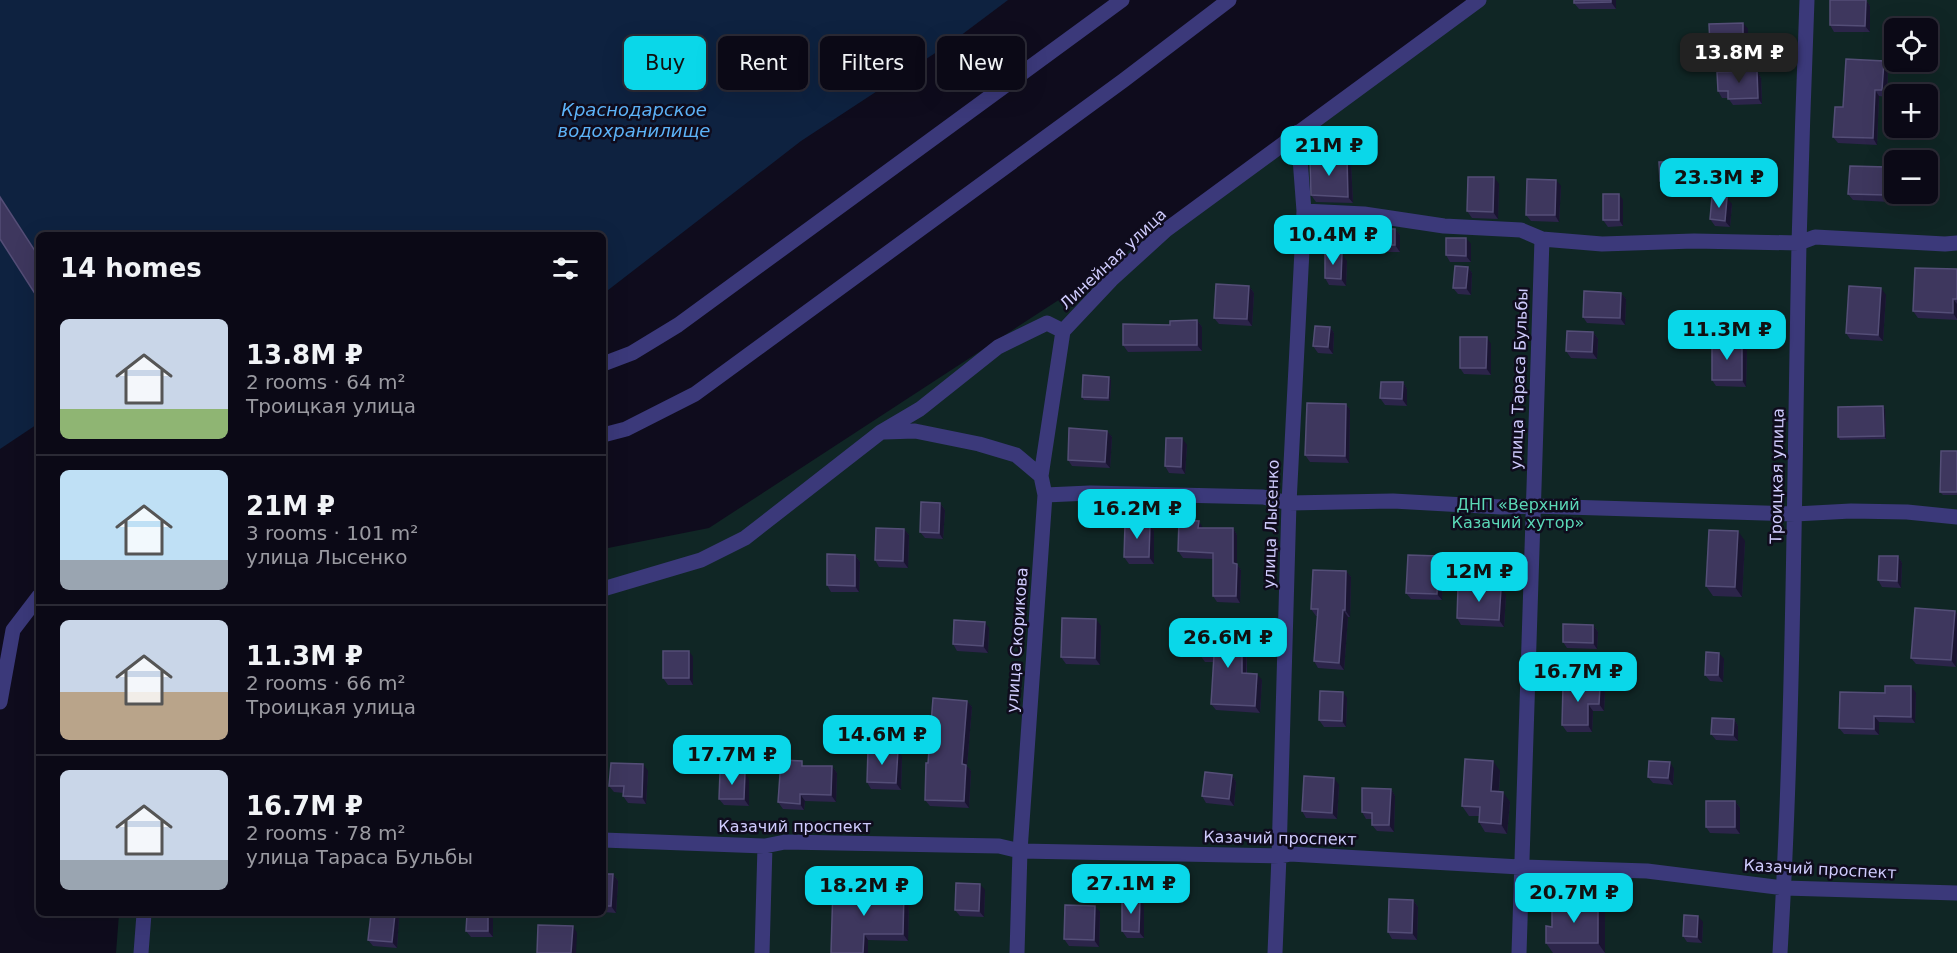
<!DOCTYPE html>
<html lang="en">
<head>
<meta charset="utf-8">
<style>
  :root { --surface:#0b0916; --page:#191723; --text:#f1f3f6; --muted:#9a9aa1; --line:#2b2a35; --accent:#0ad7e9 }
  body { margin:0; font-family:"DejaVu Sans",sans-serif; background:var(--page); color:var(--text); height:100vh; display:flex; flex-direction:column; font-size:22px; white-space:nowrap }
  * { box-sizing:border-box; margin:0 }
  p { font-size:20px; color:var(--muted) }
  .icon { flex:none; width:33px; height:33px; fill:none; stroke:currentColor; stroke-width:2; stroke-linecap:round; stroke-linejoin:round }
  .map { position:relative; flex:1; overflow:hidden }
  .side { position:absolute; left:36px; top:232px; width:570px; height:684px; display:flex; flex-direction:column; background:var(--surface); border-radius:9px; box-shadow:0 6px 24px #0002,0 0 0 2px var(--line) }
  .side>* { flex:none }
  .top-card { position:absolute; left:624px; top:36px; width:570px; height:54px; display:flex; gap:12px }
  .controls { position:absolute; left:1884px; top:18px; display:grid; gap:12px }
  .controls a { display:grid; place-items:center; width:54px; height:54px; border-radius:9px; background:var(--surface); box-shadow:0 6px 24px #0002,0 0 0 2px var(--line); font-size:30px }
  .price { position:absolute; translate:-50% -51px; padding:0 14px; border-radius:12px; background:var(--accent); color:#111; font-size:20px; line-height:39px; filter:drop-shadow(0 2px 3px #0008) }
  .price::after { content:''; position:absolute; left:50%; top:36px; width:18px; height:14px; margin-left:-9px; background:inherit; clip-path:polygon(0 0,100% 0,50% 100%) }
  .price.active { background:#222; color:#fff }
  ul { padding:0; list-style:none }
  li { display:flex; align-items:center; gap:18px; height:150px; padding:0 24px }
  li+li { border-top:2px solid var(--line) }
  li span { display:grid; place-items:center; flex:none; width:168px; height:120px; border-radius:9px; color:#555 }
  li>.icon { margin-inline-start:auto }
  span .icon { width:72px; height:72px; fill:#fffc; stroke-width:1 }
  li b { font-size:26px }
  h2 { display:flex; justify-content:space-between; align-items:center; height:72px; padding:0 24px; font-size:26px }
  .pill { padding:0 21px; border-radius:9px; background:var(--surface); box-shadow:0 6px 24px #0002,0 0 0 2px var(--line); font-size:21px; line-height:54px }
  .pill.active { background:var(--accent); color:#111 }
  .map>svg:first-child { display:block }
</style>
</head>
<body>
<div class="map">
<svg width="1957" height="953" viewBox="0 0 1957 953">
  <rect width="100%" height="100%" fill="#0f0c1d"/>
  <path fill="#102625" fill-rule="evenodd" d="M1471,0H1957V953H116L119,914H603V549L709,528L1094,277L1139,243L1438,31ZM1894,28H1928V62H1894ZM1894,94H1928V128H1894ZM1894,160H1928V194H1894Z"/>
  <path fill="#0e2240" d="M0,0H1008L952,42L801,141L603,294V236H39V256L0,196Z
    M0,238L39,299V423L0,449Z"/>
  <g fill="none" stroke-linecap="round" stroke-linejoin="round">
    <path stroke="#3b397a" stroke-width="15" d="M1304,211L1364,214L1444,226L1521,230L1542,239L1602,244L1694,241L1799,243L1815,237L1945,244L1957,243
      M603,364L632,353L678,325L1122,0
      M884,432L915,431L979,444L1016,455L1041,476
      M603,435L626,429L695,394L1124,80L1229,0
      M1045,495L1090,493L1263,497L1289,503L1393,501L1501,507L1533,506L1795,514L1851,511L1907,512L1957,517
      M603,589L701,560L745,538L881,432L920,409L998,347L1047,323L1063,331L1111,280L1166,230L1479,0
      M0,702L13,630L39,596
      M603,840L765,846L785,842L999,846L1020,851L1279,856L1290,854L1520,867L1647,871L1784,888L1957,893
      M141,953L144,914
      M762,953L765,846
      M1017,953L1020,851L1045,495L1041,476L1063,331
      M1275,953L1279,856L1289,503L1304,211L1298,132
      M1519,953L1542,239
      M1780,953C1794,717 1794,480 1799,244C1801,163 1804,81 1807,0"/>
  </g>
  <path fill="#2c254a" d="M1574,0H1616V9H1579L1574,3Z
    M1866,0L1870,6V32H1834L1830,25Z
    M1748,29V52L1714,53L1710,46Z
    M1888,68L1887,97L1879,96L1877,145L1838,143L1833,137L1843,107Z
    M1757,71L1761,78L1762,104L1733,105L1728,98H1722L1718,91Z
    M1347,157L1351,164L1353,203L1316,202L1311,195Z
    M1677,162L1682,168L1683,187L1664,188L1660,181Z
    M1891,174L1890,202L1853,200L1848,194Z
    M1499,184L1498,219L1472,218L1467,211Z
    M1561,186L1559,222L1531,221L1526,215Z
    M1623,200V226L1608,227L1603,220Z
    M1732,204L1730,227L1715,226L1710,219Z
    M1395,229L1400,235V252H1379L1374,245Z
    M1471,244V262H1450L1446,255Z
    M1347,261L1346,286L1329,285L1325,278Z
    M1468,267L1472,273L1471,295L1458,294L1453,288Z
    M1957,269V320L1918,318L1913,311Z
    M1249,286L1254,293L1252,326L1219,324L1214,318Z
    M1621,293L1626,299L1625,325L1587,323L1583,317Z
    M1886,295L1883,341L1850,339L1846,333Z
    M1197,320L1202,327V351L1128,352L1123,345L1170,325Z
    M1330,327L1334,333L1333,354L1318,353L1313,346Z
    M1593,332L1598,339L1597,359L1571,358L1566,351Z
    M1742,343L1747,350L1746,387L1716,386L1712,380Z
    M1491,344V375L1464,374L1460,368Z
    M1109,377L1111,380L1110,401L1084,400L1082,397Z
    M1403,382L1407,389V406L1385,405L1380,398Z
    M1346,404L1350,410L1349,463L1310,462L1305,455Z
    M1883,406L1885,409L1886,439L1840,440L1838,437Z
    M1107,431L1112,437L1110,468L1072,466L1068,460Z
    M1187,445L1185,474L1169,473L1165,466Z
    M1957,451V495H1943L1940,492Z
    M940,503L945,510L943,539L925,538L920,532Z
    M1150,524L1154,531V564H1129L1124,557Z
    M1203,528H1233L1237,535V564L1241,570L1240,603L1217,602L1213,596V559L1183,558L1178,551Z
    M904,529L909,535L908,568L879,567L875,560Z
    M1745,541L1742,597L1713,596L1706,586Z
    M855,555L860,562L859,592H831L827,585Z
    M1439,556L1443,563L1442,600L1411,599L1406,593Z
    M1898,556L1902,563L1901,588L1882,587L1878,580Z
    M1346,571L1351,577L1350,617H1348L1344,670L1318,668L1314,661L1317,616H1316L1311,609Z
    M1506,595L1504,627L1461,625L1457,618Z
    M1955,611L1957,614V651L1956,667L1916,664L1911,658Z
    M1593,625L1598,632L1597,649L1567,648L1563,642Z
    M1101,626L1100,665L1066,664L1061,657Z
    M989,628L988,653L957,651L953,644Z
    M1233,637L1247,644V673L1262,680L1260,713L1216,710L1211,704L1214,662H1205L1200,655Z
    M693,657V685H668L663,678Z
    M1724,659L1723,682L1710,681L1705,675Z
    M1600,686L1605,692L1604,711H1593L1592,732H1567L1562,725Z
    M1916,693L1915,723L1879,722V735L1844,734L1839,728Z
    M1347,698L1346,727H1324L1319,720Z
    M967,701L972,707L967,766L971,771L969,808L930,806L925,800L928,763Z
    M1734,719L1738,726V741L1716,740L1711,734Z
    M902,757L901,790L871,789L867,782Z
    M806,766H832L837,773L836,802L805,801L804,810L783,809L778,802Z
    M1674,769L1673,785L1653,783L1648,777Z
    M648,771L646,804L628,803L623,796L624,793L614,792L609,786Z
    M1500,771L1499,792L1510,802L1507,834L1485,832L1479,822V816H1469L1462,806Z
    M1232,775L1236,782L1234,806L1206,803L1202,796Z
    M749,779V806L724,805L719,799Z
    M1339,785L1337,819L1306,818L1302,811Z
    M1391,789L1395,796L1394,832L1377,831L1372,825V819H1366L1362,812Z
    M1735,801L1740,808V834L1710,833L1706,827Z
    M603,874H613L618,881L616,913L603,912Z
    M985,890L984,917L960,916L955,910Z
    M869,892L909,899L908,941L868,940V953H831Z
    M1413,900L1418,907L1417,940L1392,939L1388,932Z
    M1144,906V938H1127L1122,931Z
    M1100,912L1099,947L1069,946L1064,939Z
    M1605,912V953H1553L1546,943L1552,927Z
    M493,914V937H471L466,931Z
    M399,917L397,948L373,946L368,940Z
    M1703,922L1702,943L1687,942L1683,936Z"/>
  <path fill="#191430" d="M1611,0H1616V9L1611,2Z
    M1866,0L1870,6V32L1865,26Z
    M1743,23L1748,29V52L1743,45Z
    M1884,61L1888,68L1887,97L1882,90Z
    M1757,71L1761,78L1762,104L1758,98Z
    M1875,90L1879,96L1877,145L1873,138Z
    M1347,157L1351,164L1353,203L1348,197Z
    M1677,162L1682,168L1683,187L1678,181Z
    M1887,167L1891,174L1890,202L1886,195Z
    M1494,177L1499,184L1498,219L1493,212Z
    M1556,180L1561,186L1559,222L1555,215Z
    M1619,194L1623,200V226L1619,220Z
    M1727,198L1732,204L1730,227L1725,221Z
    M1395,229L1400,235V252L1395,245Z
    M1466,238L1471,244V262L1466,256Z
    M1342,254L1347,261L1346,286L1341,279Z
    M1468,267L1472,273L1471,295L1466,288Z
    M1249,286L1254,293L1252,326L1247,319Z
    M1881,288L1886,295L1883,341L1878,335Z
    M1621,293L1626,299L1625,325L1620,318Z
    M1953,299L1957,304V319L1953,313Z
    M1197,320L1202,327V351L1197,345Z
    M1330,327L1334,333L1333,354L1328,347Z
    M1593,332L1598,339L1597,359L1592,352Z
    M1487,337L1491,344V375L1486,368Z
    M1742,343L1747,350L1746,387L1742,380Z
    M1109,377L1111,380L1110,401L1108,398Z
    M1403,382L1407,389V406L1402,399Z
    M1346,404L1350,410L1349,463L1345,456Z
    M1883,406L1885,409L1886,439L1884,436Z
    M1107,431L1112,437L1110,468L1105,462Z
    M1182,438L1187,445L1185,474L1181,467Z
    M940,503L945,510L943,539L939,533Z
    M1199,521L1203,528H1198Z
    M1150,524L1154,531V564L1149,557Z
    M1233,528L1237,535V564L1241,570L1240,603L1236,596L1233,563Z
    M904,529L909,535L908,568L903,561Z
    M1738,531L1745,541L1742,597L1735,587Z
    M855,555L860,562L859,592L855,586Z
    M1439,556L1443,563L1442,600L1437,594Z
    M1898,556L1902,563L1901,588L1897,581Z
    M1346,571L1351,577L1350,617L1345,610Z
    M1501,589L1506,595L1504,627L1499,620Z
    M1343,610L1348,617L1344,670L1339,663Z
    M1955,611L1957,614V651L1956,667L1951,660Z
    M1096,619L1101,626L1100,665L1095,658Z
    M985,622L989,628L988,653L983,646Z
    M1593,625L1598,632L1597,649L1593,643Z
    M1228,630L1233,637H1228Z
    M1242,637L1247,644L1246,680L1242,673Z
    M689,651L693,657V685L689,678Z
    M1719,653L1724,659L1723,682L1718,675Z
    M1257,674L1262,680L1260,713L1255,706Z
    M1600,686L1605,692L1604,711L1599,704Z
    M1911,686L1916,693L1915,723L1911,717Z
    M1343,692L1347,698L1346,727L1342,721Z
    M967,701L972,707L967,766L971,771L969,808L964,801L962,764Z
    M1588,704L1593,711L1592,732L1588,725Z
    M1874,716L1879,722V735L1874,729Z
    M1734,719L1738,726V741L1733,735Z
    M898,750L902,757L901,790L896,783Z
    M1493,761L1500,771L1498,801L1491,791Z
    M1670,762L1674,769L1673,785L1668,778Z
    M643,764L648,771L646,804L642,797Z
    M832,766L837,773L836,802L831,795Z
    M745,773L749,779V806L744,799Z
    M1232,775L1236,782L1234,806L1229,799Z
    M1334,778L1339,785L1337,819L1332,813Z
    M1391,789L1395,796L1394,832L1389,825Z
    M1503,792L1510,802L1507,834L1501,824Z
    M800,794L805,801L804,810L800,804Z
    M1735,801L1740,808V834L1735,827Z
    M613,874L618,881L616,913L611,906Z
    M980,884L985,890L984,917L979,911Z
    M904,892L909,899L908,941L903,934Z
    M1140,899L1144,906V938L1139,932Z
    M1413,900L1418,907L1417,940L1412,933Z
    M1598,903L1605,912V953L1598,943Z
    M1095,906L1100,912L1099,947L1094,940Z
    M395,914H397L399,917L397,948L392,942Z
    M488,914H493V937L488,931Z
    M1698,916L1703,922L1702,943L1697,937Z
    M573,926L577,933L576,953H571Z
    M864,934L868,940V953H863Z"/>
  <path fill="#3e375e" stroke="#544e77" stroke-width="1.5" d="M1574,0H1611V2L1574,3Z
    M1830,0H1866L1865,26L1830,25Z
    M1743,23V45L1710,46L1709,24Z
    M1846,59L1884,61L1882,90H1875L1873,138L1833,137L1835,107H1843Z
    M1757,71L1758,98L1728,99V91H1718L1717,72Z
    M1347,157L1348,197L1311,195L1310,159Z
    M1659,162H1677L1678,181H1660Z
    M1850,166L1887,167L1886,195L1848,194Z
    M1468,177H1494L1493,212L1467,211Z
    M1527,179L1556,180L1555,215H1526Z
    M1603,194H1619V220H1603Z
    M0,197L39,257V300L0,239Z
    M1712,197L1727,198L1725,221L1710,219Z
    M1375,229H1395V245H1374Z
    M1446,238H1466V256L1446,255Z
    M1325,254H1342L1341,279L1325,278Z
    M1455,266L1468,267L1466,288H1453Z
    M1915,268L1957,269V299H1953V313L1913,311Z
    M1216,284L1249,286L1247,319L1214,318Z
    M1849,286L1881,288L1878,335L1846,333Z
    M1584,291L1621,293L1620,318L1583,317Z
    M1197,320V345H1123V324L1170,325V321Z
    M1315,326L1330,327L1328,347L1313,346Z
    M1567,331L1593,332L1592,352L1566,351Z
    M1460,337H1487L1486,368H1460Z
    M1712,343H1742V380H1712Z
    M1083,375L1109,377L1108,398L1082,397Z
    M1381,382H1403L1402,399L1380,398Z
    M1307,403L1346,404L1345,456L1305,455Z
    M1883,406L1884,436L1838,437V407Z
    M1069,428L1107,431L1105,462L1068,460Z
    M1166,438H1182L1181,467L1165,466Z
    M1941,451H1957V492H1940Z
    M921,502L940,503L939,533L920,532Z
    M1179,520L1199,521L1198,528H1233V563L1237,564L1236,596H1213V553L1178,551Z
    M1125,524H1150L1149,557H1124Z
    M876,528L904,529L903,561L875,560Z
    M1709,530L1738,531L1735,587L1706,586Z
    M827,554L855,555V586L827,585Z
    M1408,555L1439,556L1437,594L1406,593Z
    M1879,556H1898L1897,581L1878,580Z
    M1313,570L1346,571L1345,610H1343L1339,663L1314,661L1318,609H1311Z
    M1458,587L1501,589L1499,620L1457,618Z
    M1915,608L1955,611L1951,660L1911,658Z
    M1062,618L1096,619L1095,658L1061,657Z
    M954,620L985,622L983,646L953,644Z
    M1563,624L1593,625V643L1563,642Z
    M1200,630H1228V637H1242V673L1257,674L1255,706L1211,704L1214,655H1200Z
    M663,651H689V678H663Z
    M1706,652L1719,653L1718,675H1705Z
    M1563,685L1600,686L1599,704H1588V725H1562Z
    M1885,686H1911V717L1874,716V729L1839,728L1840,692L1885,693Z
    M1320,691L1343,692L1342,721L1319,720Z
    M933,698L967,701L962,764L966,765L964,801L925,800L926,763H928Z
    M1712,718L1734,719L1733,735L1711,734Z
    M868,749L898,750L896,783L867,782Z
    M1465,759L1493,761L1491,791L1503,792L1501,824L1479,822L1480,807L1462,806Z
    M781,760L802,761V766H832L831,795L800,794V804L778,802Z
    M1649,761L1670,762L1668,778L1648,777Z
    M611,763L643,764L642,797L623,796L624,786H609Z
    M720,772L745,773L744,799H719Z
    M1205,772L1232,775L1229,799L1202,796Z
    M1304,776L1334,778L1332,813L1302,811Z
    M1362,788L1391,789L1389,825H1372V813L1362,812Z
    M1706,801H1735V827H1706Z
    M603,874H613L611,906H603Z
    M956,883L980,884L979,911L955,910Z
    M833,886H865V892H904L903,934H864L863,953H831Z
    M1122,899H1140L1139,932L1122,931Z
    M1389,899L1413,900L1412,933L1388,932Z
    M1558,902L1598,903V943H1546V926L1552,927V911H1558Z
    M1065,905L1095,906L1094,940L1064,939Z
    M371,914H395L392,942L368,940Z
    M467,914H488V931H466Z
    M1684,915L1698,916L1697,937L1683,936Z
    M538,925L573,926L571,953H537Z"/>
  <g text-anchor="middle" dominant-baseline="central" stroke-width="5" stroke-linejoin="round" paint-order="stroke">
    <g font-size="16" fill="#cfcbfd" stroke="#0f0c1d">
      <text transform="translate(1113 259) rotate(-43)">Линейная улица</text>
      <text transform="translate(1519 379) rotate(-88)">улица Тараса Бульбы</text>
      <text transform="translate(1777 476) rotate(-89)">Троицкая улица</text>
      <text transform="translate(1271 524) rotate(-88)">улица Лысенко</text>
      <text transform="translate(1017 640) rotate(-86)">улица Скорикова</text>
      <text x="795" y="826">Казачий проспект</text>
      <text transform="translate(1280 838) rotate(1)">Казачий проспект</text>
      <text transform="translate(1820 869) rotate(3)">Казачий проспект</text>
    </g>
    <g font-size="16" fill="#5bd8b7" stroke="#0f0c1d">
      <text x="1518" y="504">ДНП «Верхний<tspan x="1518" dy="18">Казачий хутор»</tspan></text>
    </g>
    <g font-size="18" font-style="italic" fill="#5db3f8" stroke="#0f0c1d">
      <text x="634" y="109">Краснодарское<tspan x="634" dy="21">водохранилище</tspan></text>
    </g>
  </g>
</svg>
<div class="controls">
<a><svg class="icon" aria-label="locate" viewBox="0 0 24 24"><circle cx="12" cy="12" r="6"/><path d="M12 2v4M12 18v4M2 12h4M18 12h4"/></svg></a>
<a>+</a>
<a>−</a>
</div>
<b class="price active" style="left:1739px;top:84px">13.8M ₽</b>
<b class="price" style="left:1329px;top:177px">21M ₽</b>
<b class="price" style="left:1719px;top:209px">23.3M ₽</b>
<b class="price" style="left:1333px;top:266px">10.4M ₽</b>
<b class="price" style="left:1727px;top:361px">11.3M ₽</b>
<b class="price" style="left:1137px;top:540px">16.2M ₽</b>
<b class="price" style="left:1479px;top:603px">12M ₽</b>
<b class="price" style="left:1228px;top:669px">26.6M ₽</b>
<b class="price" style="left:1578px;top:703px">16.7M ₽</b>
<b class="price" style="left:882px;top:766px">14.6M ₽</b>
<b class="price" style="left:732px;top:786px">17.7M ₽</b>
<b class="price" style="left:1131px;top:915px">27.1M ₽</b>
<b class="price" style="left:864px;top:917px">18.2M ₽</b>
<b class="price" style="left:1574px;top:924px">20.7M ₽</b>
<div class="top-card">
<a class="pill active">Buy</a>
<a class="pill">Rent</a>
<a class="pill">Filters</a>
<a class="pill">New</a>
</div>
<section class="side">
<h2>14 homes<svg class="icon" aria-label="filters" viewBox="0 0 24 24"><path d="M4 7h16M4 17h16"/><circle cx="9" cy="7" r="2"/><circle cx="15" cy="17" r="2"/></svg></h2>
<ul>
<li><span style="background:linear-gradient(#c9d6e8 75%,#8fb573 0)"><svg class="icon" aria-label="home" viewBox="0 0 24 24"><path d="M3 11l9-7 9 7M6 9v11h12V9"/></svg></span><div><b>13.8M ₽</b><p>2 rooms · 64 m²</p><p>Троицкая улица</p></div></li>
<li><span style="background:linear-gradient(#bfe0f5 75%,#9aa5b1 0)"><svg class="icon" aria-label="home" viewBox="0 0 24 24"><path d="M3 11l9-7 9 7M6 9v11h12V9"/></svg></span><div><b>21M ₽</b><p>3 rooms · 101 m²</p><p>улица Лысенко</p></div></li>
<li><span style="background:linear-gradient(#c9d6e8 60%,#b9a48a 0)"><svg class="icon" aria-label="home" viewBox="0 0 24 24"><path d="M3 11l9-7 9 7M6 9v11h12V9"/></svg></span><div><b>11.3M ₽</b><p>2 rooms · 66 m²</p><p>Троицкая улица</p></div></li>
<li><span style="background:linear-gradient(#c9d6e8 75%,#9aa5b1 0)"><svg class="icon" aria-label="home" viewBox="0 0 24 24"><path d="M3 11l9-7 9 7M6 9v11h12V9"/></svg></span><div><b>16.7M ₽</b><p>2 rooms · 78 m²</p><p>улица Тараса Бульбы</p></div></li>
</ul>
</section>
</div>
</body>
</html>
